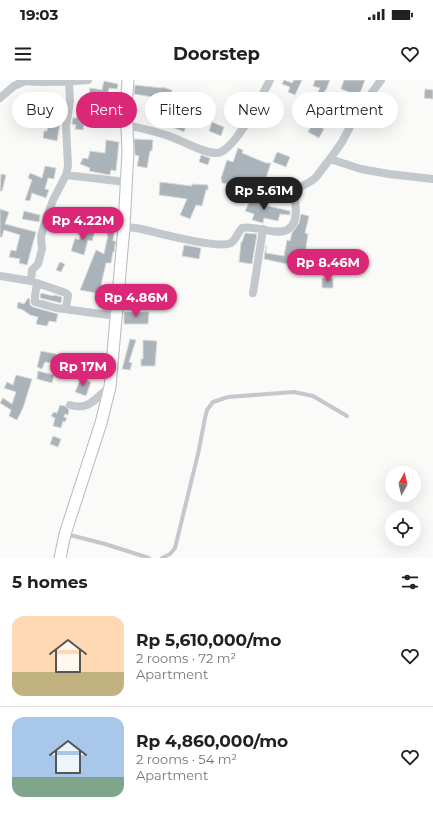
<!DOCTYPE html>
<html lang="en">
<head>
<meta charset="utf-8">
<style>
  :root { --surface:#fff; --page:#f2f2f2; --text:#202124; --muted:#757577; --line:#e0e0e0; --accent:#db2777 }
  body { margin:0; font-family:Montserrat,sans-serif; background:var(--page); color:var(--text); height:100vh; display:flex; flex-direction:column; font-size:15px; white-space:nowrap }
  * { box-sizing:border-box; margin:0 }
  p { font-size:13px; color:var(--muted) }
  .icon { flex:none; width:22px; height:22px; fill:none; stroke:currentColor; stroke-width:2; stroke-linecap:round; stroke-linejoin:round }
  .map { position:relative; height:478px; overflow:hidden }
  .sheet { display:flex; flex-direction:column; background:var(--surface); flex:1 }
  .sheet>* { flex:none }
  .hud { position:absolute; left:12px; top:12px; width:409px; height:36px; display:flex; gap:8px }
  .needle { width:26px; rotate:8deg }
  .controls { position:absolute; left:385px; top:386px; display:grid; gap:8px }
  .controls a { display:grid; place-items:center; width:36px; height:36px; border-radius:50%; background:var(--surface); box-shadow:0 4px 16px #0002; font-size:20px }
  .price { position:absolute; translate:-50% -34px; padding:0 9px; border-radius:14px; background:var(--accent); color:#fff; font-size:13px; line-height:26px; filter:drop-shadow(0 1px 2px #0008) }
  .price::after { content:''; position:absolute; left:50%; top:24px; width:12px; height:9px; margin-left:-6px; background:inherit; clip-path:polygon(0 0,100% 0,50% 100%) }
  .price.current { background:#222; color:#fff }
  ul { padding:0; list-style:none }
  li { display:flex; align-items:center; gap:12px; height:100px; padding:0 12px }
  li+li { border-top:1px solid var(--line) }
  li span { display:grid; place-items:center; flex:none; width:112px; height:80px; border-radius:12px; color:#555 }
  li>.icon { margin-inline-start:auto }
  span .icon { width:48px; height:48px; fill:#fffc; stroke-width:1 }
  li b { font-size:17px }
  h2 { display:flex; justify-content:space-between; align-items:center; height:48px; padding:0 12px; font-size:17px }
  .chip { padding:0 14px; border-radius:18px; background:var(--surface); box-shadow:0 4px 16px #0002; font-size:14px; line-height:36px }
  .chip.current { background:var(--accent); color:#fff }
  .status { display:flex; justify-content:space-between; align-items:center; height:28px; padding:0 20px; background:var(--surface); direction:ltr }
  .status svg { height:11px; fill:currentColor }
  header { display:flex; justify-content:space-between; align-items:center; height:52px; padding:0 12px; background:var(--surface); font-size:18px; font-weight:700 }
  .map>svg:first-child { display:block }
</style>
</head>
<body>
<div class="status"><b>19:03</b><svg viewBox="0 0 49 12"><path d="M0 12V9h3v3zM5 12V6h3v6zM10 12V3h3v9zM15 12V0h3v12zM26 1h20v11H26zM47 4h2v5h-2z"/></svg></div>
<header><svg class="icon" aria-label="menu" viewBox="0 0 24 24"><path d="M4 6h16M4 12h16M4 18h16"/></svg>Doorstep<svg class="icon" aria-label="heart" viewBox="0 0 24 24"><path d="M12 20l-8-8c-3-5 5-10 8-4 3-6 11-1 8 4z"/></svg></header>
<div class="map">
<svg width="433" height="478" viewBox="0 0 433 478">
  <rect width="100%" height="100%" fill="#fafaf8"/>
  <path fill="#aab3b9" stroke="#dcdcda" d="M284,0L292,3L294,0H302L295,15L288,12L290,7L282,4Z
    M315,0H330L326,10V9L319,21L314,18L320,8L313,6Z
    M344,0H365L359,16L341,9Z
    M104,1L118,4L117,9L109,8L105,29H101L98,43L85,40L83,50L75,49L76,45L72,44L73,38H76L78,30L86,31L90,8L102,10Z
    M135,5L162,8V7L172,10L169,18L160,15L158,19L153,17L134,14Z
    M425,9L433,10V19L424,18Z
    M50,25L63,27L57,61L43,58L44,51H47L49,39L40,38V32L49,33Z
    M172,31L188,39L185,46H186L184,52L174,48L176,41L169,38Z
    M212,42L224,47L221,56L209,51Z
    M313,43L324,49L319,58L308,52Z
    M134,59L153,60L152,71H150L147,88L137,86L139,76L135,75Z
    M106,60L119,62L116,91L111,90L110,95L99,93L89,91L90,88L80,84L83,78L88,79L90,71L105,73Z
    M238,68L243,70L242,73L266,83H271L264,104L249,100L247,113L232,110L234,105L222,103L221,98L227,80L233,82Z
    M277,72L290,77L286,87L273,82Z
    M201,75L210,78L208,85L199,82Z
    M45,86L56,88L54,99L48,98L45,109L49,110L46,118L32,113L30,121L25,120L32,100L28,98L30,93L42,98Z
    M1,94L6,95L2,111H0Z
    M160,102L192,106V104L208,105V110H206L202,126L196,125L190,139L180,135L187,119L159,115Z
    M277,106L290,109L289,118L275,115Z
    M251,118L260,120V119L265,120L264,125L290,131V135L280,134L278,141L264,138L263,143L252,140L254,134L245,131Z
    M0,129L9,132L5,144L36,152L27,185L19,183L20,179L9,177L11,170L16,171L20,155L4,150L2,157H0Z
    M24,131L40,135L39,142L22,139Z
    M301,134L309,136L305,153L308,154L305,174H301L299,184L287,183V184L264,179L266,165V173L284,176L287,160L290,161L292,153L299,143Z
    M83,147L95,151L92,161L88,160L84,175L71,171L75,158L79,160Z
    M107,150L114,151L113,161H116L115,165L114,172H113L111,183H106L101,205L112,207L111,216L80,210L96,170L104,174L108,155H107Z
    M245,153L257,154L252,184L239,182L241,162H242Z
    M184,165L201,168L199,179L182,176Z
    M60,182L65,184L61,192L56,190Z
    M322,198H333V208H322Z
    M41,213L53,216L54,215L62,217L61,223L40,218Z
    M28,218L30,219V225L33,227L58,234L56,242L49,241L47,246L36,244L38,237L30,235L23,230L17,228L18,222L24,224Z
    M124,232H149L148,244H124Z
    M130,259L136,260L129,282L132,283L130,290L122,289Z
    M143,260L157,261L155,286H141V279H143Z
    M41,271L56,274L54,283L45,282L42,289L37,287Z
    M38,291L54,295L52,303L37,299Z
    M16,295L32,299L23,328L17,340L9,336L11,330L0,323L3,318L12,324L16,312L4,308L7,302L13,305Z
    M81,298L91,302L86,316L75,312Z
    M60,325L65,326L69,330L68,335L65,334L64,337L67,338L65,342L63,341L61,348L53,346L55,338L51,336L54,332L57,333Z
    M53,356L61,359L58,367L50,364Z"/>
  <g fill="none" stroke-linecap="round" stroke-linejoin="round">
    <defs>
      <path id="secondary" d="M60,478L65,454L101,343L110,307L124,147L128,71L126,27L128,0"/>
    </defs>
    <use href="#secondary" stroke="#b3babf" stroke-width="13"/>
    <path stroke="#c3c8cc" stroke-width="4" d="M66,454L105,464L149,478
      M162,478L170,474L175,468L198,374L205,338L207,330L213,322L228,317L294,312L313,316L347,336"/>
    <path stroke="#c3c8cc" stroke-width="8" d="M20,0C28,4 76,1 88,0
      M0,18L14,6L23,2
      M127,45C143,49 159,52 174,58C186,63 204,73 217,73C235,72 262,15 270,0
      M330,79L361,89L389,94L433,99
      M66,95L126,102
      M124,147L136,148C153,151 218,170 231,163C237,159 237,153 242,148C255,145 276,156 287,150C303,140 291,119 297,110C302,104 312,103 317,96C325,85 334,74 342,62C348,51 353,40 360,30C366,20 374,10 381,0
      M0,196L31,201L66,213L68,215L66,229
      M31,201L32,190L38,184L42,169L41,157L43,149L53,120L66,95L68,86L66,46L70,21L69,1
      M37,203L35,216V222L56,228L117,236
      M253,213L263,149
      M70,325C91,331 95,317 110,307"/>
    <use href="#secondary" stroke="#fff" stroke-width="11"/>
  </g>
</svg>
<div class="controls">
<a><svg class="needle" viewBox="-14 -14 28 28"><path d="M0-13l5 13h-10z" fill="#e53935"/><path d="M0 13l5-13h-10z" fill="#757577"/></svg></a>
<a><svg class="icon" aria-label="locate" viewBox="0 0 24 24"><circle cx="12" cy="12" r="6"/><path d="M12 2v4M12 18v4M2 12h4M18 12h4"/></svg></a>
</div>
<b class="price current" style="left:264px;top:131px">Rp 5.61M</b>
<b class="price" style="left:83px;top:161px">Rp 4.22M</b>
<b class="price" style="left:328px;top:203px">Rp 8.46M</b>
<b class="price" style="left:136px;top:238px">Rp 4.86M</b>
<b class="price" style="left:83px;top:307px">Rp 17M</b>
<div class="hud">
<a class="chip">Buy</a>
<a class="chip current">Rent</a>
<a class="chip">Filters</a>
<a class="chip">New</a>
<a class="chip">Apartment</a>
</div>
</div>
<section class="sheet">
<h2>5 homes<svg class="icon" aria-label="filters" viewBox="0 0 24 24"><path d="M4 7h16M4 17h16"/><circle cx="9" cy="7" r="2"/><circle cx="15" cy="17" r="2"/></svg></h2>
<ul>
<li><span style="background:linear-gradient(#ffd9b3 70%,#c2b280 0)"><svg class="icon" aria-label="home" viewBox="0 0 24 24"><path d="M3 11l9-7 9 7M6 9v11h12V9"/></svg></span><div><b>Rp 5,610,000/mo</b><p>2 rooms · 72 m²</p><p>Apartment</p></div><svg class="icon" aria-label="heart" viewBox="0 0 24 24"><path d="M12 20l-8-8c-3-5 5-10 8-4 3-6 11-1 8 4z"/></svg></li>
<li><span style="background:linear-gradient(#a9c7e8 75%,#7fa58c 0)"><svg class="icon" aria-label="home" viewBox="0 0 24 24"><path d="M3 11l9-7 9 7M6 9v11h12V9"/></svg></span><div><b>Rp 4,860,000/mo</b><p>2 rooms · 54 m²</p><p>Apartment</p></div><svg class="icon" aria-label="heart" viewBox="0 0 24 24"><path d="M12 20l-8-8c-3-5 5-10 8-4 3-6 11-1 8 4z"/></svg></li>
</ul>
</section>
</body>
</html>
